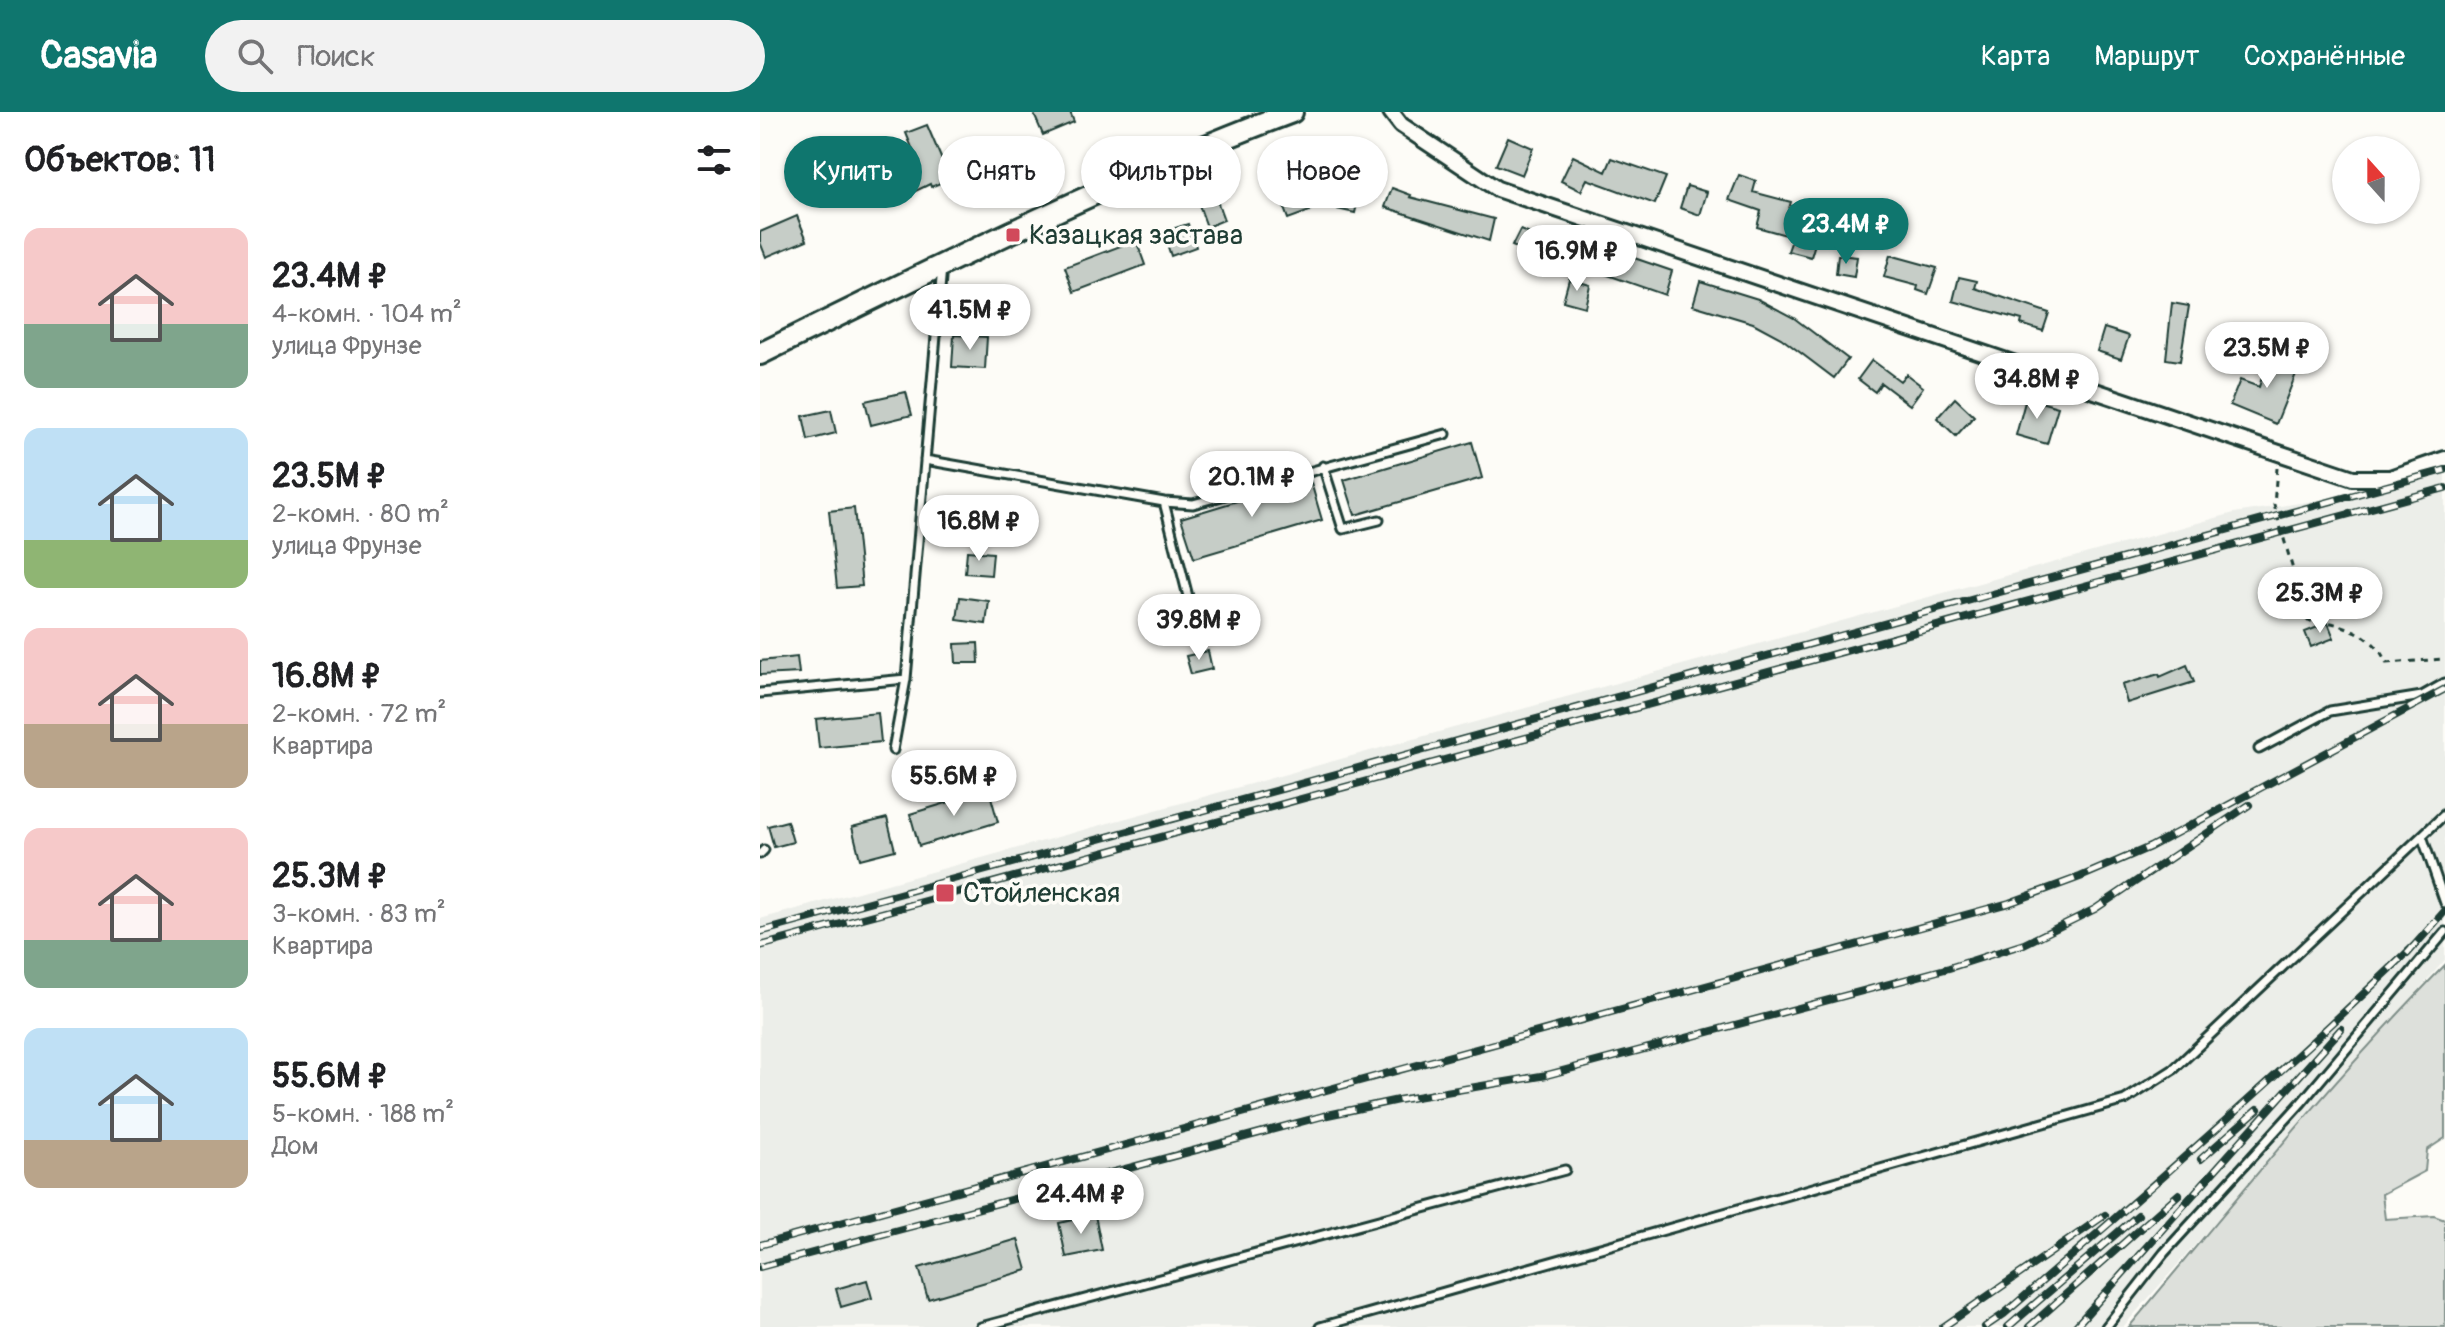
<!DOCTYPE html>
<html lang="ru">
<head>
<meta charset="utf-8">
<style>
  :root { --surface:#fff; --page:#f2f2f2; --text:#202124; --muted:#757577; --accent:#0f766e }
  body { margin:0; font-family:Pangolin,sans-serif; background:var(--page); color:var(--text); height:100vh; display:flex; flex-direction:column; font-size:30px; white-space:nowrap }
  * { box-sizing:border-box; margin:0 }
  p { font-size:26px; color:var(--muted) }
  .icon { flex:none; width:44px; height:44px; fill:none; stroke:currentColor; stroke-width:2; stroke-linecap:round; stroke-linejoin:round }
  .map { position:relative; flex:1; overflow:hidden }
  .details { display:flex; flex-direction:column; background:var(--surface); width:760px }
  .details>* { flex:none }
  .top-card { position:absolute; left:24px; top:24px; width:760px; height:72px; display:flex; gap:16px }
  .needle { width:52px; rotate:339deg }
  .tools { position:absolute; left:1572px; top:24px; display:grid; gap:16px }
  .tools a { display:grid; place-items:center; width:88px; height:88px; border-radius:50%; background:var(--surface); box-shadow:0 2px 6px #0004; font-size:40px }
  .price { position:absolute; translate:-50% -68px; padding:0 18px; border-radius:28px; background:#fff; color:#222; font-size:26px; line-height:52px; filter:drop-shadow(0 2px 4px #0008) }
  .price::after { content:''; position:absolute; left:50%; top:48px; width:24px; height:18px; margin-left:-12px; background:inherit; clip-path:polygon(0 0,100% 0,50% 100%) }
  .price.on { background:var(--accent); color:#fff }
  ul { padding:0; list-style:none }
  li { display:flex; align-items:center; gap:24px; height:200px; padding:0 24px }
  li span { display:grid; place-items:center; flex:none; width:224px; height:160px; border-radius:16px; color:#555 }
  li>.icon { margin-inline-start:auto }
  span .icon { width:96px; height:96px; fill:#fffc; stroke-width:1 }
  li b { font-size:34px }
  h2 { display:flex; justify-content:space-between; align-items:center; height:96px; padding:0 24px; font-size:34px }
  .tag { padding:0 28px; border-radius:36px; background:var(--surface); box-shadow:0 2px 6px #0004; font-size:28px; line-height:72px }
  .tag.on { background:var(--accent); color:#fff }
  header { display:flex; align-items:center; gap:48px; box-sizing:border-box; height:112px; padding:0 40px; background:var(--accent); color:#fff }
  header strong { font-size:38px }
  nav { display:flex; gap:44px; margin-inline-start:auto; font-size:28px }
  .search { width:560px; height:72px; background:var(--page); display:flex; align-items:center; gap:20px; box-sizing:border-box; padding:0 28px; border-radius:44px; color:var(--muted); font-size:30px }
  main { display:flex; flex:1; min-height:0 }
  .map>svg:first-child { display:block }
</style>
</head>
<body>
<header>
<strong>Casavia</strong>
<div class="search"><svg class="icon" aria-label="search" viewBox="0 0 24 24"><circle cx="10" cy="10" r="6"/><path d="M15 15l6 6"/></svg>Поиск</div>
<nav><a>Карта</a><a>Маршрут</a><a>Сохранённые</a></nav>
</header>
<main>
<section class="details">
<h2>Объектов: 11<svg class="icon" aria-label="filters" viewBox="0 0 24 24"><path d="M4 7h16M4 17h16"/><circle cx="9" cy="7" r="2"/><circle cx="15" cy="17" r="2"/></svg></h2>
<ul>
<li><span style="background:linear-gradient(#f6c9c9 60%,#7fa58c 0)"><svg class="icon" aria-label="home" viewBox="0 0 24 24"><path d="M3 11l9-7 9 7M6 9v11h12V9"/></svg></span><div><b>23.4M ₽</b><p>4-комн. · 104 m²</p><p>улица Фрунзе</p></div></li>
<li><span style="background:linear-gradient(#bfe0f5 70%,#8fb573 0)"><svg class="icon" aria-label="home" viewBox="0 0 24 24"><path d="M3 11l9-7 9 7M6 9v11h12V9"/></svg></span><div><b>23.5M ₽</b><p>2-комн. · 80 m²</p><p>улица Фрунзе</p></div></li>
<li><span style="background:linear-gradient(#f6c9c9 60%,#b9a48a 0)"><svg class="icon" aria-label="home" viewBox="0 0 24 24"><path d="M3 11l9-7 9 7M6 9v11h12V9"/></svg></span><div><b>16.8M ₽</b><p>2-комн. · 72 m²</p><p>Квартира</p></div></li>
<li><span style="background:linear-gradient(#f6c9c9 70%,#7fa58c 0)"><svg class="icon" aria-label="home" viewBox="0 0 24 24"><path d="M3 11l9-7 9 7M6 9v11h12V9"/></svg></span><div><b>25.3M ₽</b><p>3-комн. · 83 m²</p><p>Квартира</p></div></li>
<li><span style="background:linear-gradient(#bfe0f5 70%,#b9a48a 0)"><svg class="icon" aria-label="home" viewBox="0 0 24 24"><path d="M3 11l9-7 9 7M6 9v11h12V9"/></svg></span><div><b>55.6M ₽</b><p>5-комн. · 188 m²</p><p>Дом</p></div></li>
</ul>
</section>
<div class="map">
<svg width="1685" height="1215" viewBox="0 0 1685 1215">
  <rect width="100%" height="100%" fill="#fdfcf7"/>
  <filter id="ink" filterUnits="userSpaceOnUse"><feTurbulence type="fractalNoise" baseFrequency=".0125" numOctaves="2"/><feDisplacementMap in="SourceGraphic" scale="16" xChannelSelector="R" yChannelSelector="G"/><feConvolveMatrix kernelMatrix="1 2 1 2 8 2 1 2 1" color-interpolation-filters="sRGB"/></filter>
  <g filter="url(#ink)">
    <path fill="#eceee9" d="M1685,358V848L1363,1215H0V807L1474,401L1586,384Z"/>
    <path fill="#dde0db" stroke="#7e8e88" stroke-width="2" d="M1685,853V1026L1667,1038L1665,1059L1622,1082L1625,1107L1674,1104L1685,1108V1215H1369C1472,1092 1573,967 1685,853Z"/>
    <path fill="#c6cdc7" stroke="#1f3d34" stroke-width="2" d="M273,0H310L314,10L283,23Z
      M167,13L190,67L171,75L170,72L137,88L125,62L157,48L146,21Z
      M748,25L773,36L762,63L736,53Z
      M813,44L846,60L852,46L906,65L895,92L827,67L821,79L801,69Z
      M979,63L996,69L993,80L1031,90L1025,109L1059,118L1051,145L1028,139L1033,125L997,115L1001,99L969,88Z
      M572,73L600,79L595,101L568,95Z
      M927,74L947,80L940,103L920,96Z
      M541,76L550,99L528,107L520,85Z
      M632,76L651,83L650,85L734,107L729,129L625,95Z
      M456,86L464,108L447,115L439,93Z
      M37,104L47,128L6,145L0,130V120Z
      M428,112L436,135L411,144L403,120Z
      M760,118L783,127L776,144L752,134Z
      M376,128L385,153L314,180L305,155Z
      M845,136L912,159L905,183L836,159Z
      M1078,143L1097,145L1094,165L1076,162Z
      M1130,143L1177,156L1168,182L1157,178L1158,174L1124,165Z
      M1199,165L1217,169L1215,176L1289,201L1283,219L1261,212L1262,208L1193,189Z
      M809,167L830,173L825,195L803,189Z
      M940,169L998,187L1034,206L1088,247L1074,266L1021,226L993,211L933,193Z
      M1412,191L1429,194L1420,249L1406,247Z
      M1344,216L1369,224L1361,247L1337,239Z
      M194,223L227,225L225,257L192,255Z
      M1509,243L1540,252L1516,312L1470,293L1480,268L1499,275Z
      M1112,248L1140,269L1146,262L1163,275L1150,293L1121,271L1115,280L1098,267Z
      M146,280L152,303L111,313L105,289Z
      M1195,286L1214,304L1196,324L1177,306Z
      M1266,286L1298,295L1287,332L1256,323Z
      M71,298L76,321L48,328L43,304Z
      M712,330L722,366L595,403L584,368Z
      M550,367L562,408L434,446L421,406Z
      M94,396L102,474L77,476L69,399Z
      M207,439L233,441L231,463L205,461Z
      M200,485L229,489L226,512L197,508Z
      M1568,511L1574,526L1551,535L1545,520Z
      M218,531L219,551H196L195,532Z
      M448,539L452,557L431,562L426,544Z
      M37,545L39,561L0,563V549Z
      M1427,553L1434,570L1367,591L1362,573L1399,562L1400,565Z
      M118,601L121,630L59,636L56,607Z
      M229,678L238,710L159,734L150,702Z
      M127,706L135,738L100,747L92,715Z
      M27,709L33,730L14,735L8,714Z
      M335,1103L342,1138L306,1145L299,1111Z
      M258,1127L267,1158L168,1187L159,1156Z
      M107,1168L112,1186L81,1195L76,1177Z"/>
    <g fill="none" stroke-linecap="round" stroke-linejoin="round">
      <defs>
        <path id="lane" d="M165,348L404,390L433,392L686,322
          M563,354L583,417L619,408
          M404,390L437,520
          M0,581L146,567
          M1499,637L1570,599L1662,584L1685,571
          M133,638L146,567L182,155
          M1662,724L1685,791
          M0,742L4,738
          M221,1215L805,1058
          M560,1215L1365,988L1414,957L1685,702
          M1346,1215L1404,1141L1541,991L1685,820"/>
        <path id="street" d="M631,0L641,13L737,77L1593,366H1630L1685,347"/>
        <path id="secondary" d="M0,242C173,157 351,68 532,0"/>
      </defs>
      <use href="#lane" stroke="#1f3d34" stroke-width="13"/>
      <use href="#street" stroke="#1f3d34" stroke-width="20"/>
      <use href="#secondary" stroke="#1f3d34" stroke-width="26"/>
      <path stroke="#1f3d34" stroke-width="3" stroke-dasharray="6 6" stroke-linecap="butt" d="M1517,356L1514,393L1548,509C1577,508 1616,522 1626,551L1685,547"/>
      <use href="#lane" stroke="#fdfcf7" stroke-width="7"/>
      <use href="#street" stroke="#fdfcf7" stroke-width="14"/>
      <use href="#secondary" stroke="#fdfcf7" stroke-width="20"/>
      <defs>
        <path id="rail" d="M0,820L1685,358
          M0,834L1685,376
          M1647,842L1685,799
          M1441,1047L1498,997
          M0,1133L1249,791L1320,765L1390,735L1685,577
          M0,1155L563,1004L638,988L787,963L1189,856L1264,832L1335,797L1489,693
          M1183,1215L1345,1103
          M1225,1215L1244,1202C1383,1083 1521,962 1654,834
          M1248,1215L1378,1103
          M1269,1215L1419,1082
          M1315,1215L1581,917"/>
      </defs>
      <use href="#rail" stroke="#1f3d34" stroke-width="8"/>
      <use href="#rail" stroke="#fdfcf7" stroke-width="5" stroke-dasharray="15" stroke-linecap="butt"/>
    </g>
  </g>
  <g fill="#d1495b" stroke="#fdfcf7" stroke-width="3">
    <rect x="245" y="115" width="16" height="16" rx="4"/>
    <rect x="175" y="771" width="20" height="20" rx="4"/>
  </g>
  <g text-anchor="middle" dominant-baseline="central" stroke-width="7" stroke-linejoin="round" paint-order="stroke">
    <g font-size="28" fill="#1f3d34" stroke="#fdfcf7" text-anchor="start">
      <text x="269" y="123">Казацкая застава</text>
      <text x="203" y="781">Стойленская</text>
    </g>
  </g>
</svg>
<div class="tools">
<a><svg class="needle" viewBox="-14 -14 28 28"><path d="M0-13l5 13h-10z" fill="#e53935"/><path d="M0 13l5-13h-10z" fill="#757577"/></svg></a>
</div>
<b class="price on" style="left:1086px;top:154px">23.4M ₽</b>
<b class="price" style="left:817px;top:181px">16.9M ₽</b>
<b class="price" style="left:210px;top:240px">41.5M ₽</b>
<b class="price" style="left:1507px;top:278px">23.5M ₽</b>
<b class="price" style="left:1277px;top:309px">34.8M ₽</b>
<b class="price" style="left:492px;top:407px">20.1M ₽</b>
<b class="price" style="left:219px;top:451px">16.8M ₽</b>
<b class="price" style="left:1560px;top:523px">25.3M ₽</b>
<b class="price" style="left:439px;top:550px">39.8M ₽</b>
<b class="price" style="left:194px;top:706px">55.6M ₽</b>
<b class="price" style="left:321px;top:1124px">24.4M ₽</b>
<div class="top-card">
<a class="tag on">Купить</a>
<a class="tag">Снять</a>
<a class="tag">Фильтры</a>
<a class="tag">Новое</a>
</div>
</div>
</main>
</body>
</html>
